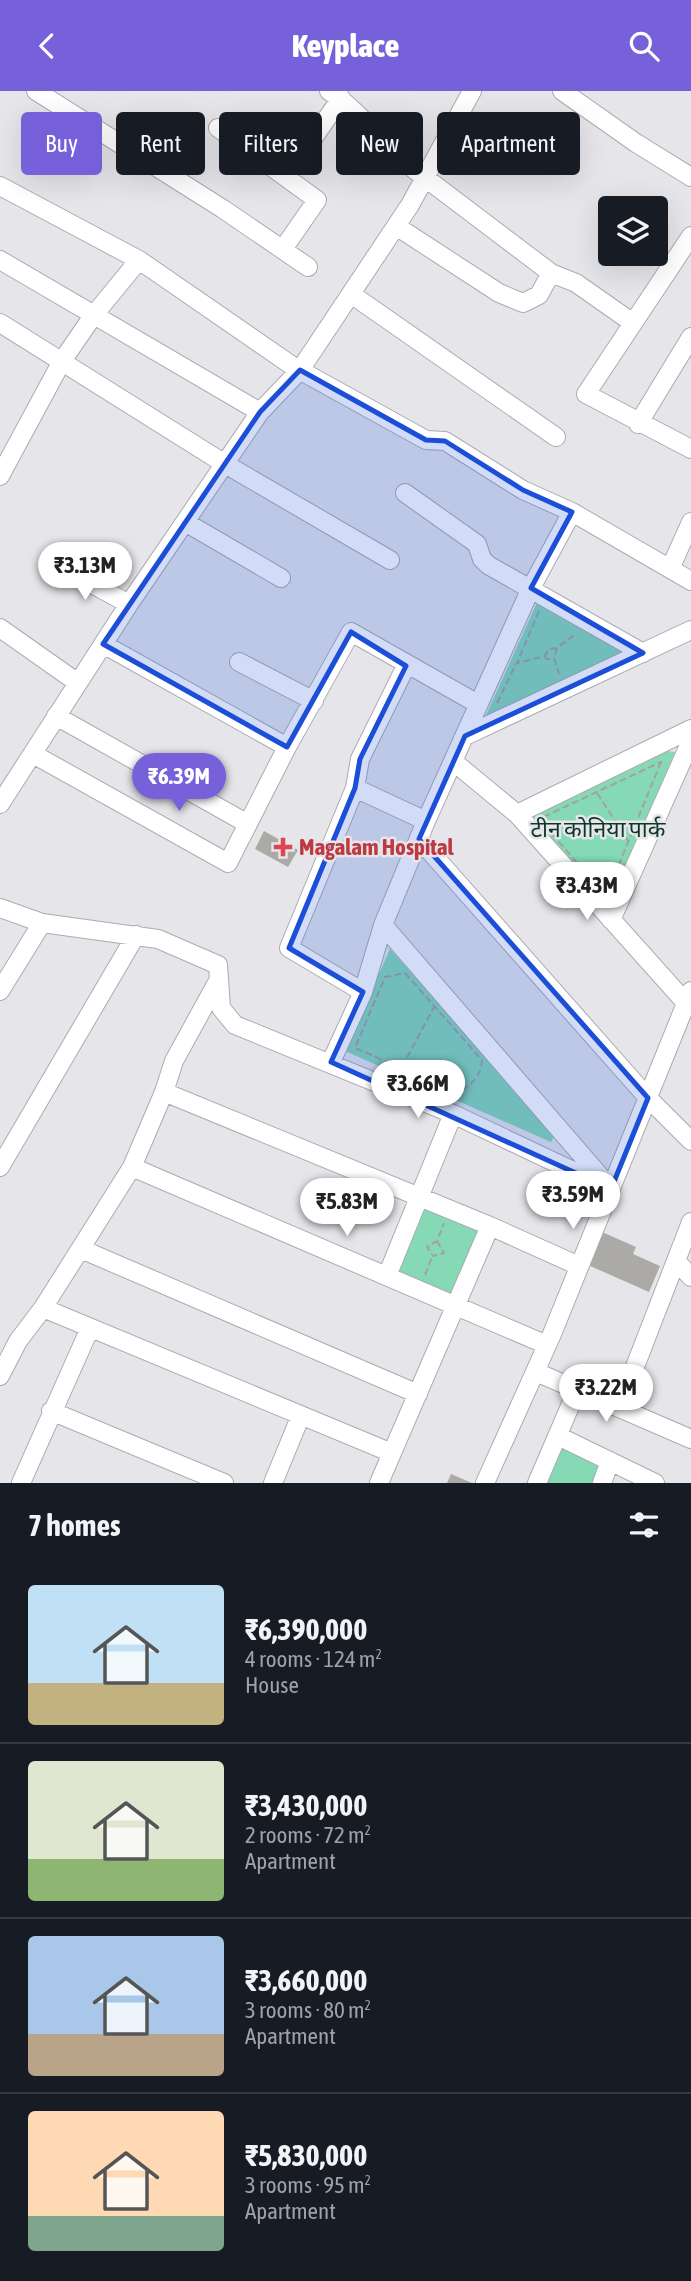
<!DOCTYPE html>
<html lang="en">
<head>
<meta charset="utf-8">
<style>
  :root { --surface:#171b24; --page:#20242c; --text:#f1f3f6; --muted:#9ea1a6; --line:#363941; --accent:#7761db }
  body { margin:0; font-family:"Asap Condensed","Noto Sans Devanagari",sans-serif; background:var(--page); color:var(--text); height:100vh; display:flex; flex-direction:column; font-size:26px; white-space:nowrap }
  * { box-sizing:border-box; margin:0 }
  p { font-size:23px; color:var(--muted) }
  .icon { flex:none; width:38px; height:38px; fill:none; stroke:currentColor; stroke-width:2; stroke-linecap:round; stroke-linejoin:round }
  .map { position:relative; height:1392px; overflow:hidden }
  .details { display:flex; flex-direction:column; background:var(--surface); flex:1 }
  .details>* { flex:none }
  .top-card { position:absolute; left:21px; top:21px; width:649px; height:63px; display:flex; gap:14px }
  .controls { position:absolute; left:598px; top:105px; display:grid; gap:14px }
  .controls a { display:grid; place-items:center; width:70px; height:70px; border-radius:7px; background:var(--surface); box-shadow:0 7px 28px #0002; font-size:35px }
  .price { position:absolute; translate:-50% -60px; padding:0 16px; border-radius:24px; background:#fff; color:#222; font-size:23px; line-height:46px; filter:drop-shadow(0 2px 4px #0008) }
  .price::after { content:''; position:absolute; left:50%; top:42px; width:21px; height:16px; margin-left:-10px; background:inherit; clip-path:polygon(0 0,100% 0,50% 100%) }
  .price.current { background:var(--accent); color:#fff }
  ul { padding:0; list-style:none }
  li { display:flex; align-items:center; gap:21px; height:175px; padding:0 28px }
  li+li { border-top:2px solid var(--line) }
  li span { display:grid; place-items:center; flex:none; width:196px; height:140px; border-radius:7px; color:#555 }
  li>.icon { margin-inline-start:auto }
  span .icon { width:84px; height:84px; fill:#fffc; stroke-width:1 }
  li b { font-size:30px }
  h2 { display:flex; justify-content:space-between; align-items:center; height:84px; padding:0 28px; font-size:30px }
  .pill { padding:0 24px; border-radius:7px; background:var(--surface); box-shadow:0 7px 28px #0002; font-size:24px; line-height:63px }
  .pill.current { background:var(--accent); color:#fff }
  header { display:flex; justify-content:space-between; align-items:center; height:91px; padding:0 28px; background:var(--accent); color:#fff; font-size:32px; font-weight:800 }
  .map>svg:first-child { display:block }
</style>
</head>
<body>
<header><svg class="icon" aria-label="back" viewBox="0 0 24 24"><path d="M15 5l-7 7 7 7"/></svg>Keyplace<svg class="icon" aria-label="search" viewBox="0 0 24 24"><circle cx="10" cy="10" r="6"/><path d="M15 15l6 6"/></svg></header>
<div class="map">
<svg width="691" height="1392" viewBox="0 0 691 1392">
  <rect width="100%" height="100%" fill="#e5e5ea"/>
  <path fill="#85d9b4" d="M540,505L629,559L483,631Z
    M668,660L675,661L611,814L529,726Z
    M390,858L555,1044L551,1051L345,960Z
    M423,1116L478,1139L450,1205L395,1181Z
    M562,1355L600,1376L594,1392H547Z"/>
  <path fill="#acaaa6" d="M264,740L298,759L288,776L255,758Z
    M602,1141L636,1156L633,1163L660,1175L649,1201L588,1174Z
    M451,1383L472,1392H447Z"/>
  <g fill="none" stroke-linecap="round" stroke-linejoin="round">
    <defs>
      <path id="minor" d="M36,0L223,118L308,176
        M329,0C360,20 382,53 411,76L551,182L576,192L633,232
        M562,0L636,52L691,86
        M218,37L317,109L283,158
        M287,85L341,7
        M0,95L139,169L294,276L426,349L445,350L523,399L572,421L691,490
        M396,135L499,202L523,212L539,204L551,182
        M691,145L586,303L691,358
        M0,169L260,321
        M351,203L556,346
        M0,232L225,373L390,469
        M638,333L691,246
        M0,385L62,270L93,225L139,169
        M405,402L477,453L482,468L488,474L643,562
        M185,431L281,487
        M59,475L129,513
        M670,478L691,431
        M0,537L78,592
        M103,553L287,656L351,541L478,613
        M239,571L314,610
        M56,625L248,733
        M465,645L691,539
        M33,663L228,772L287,656
        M454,671L517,723L691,638
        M355,697L360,668L406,575
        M0,713L129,513L260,321L300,279L410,114L472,0
        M517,723L686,912
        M419,748L648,1007L691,1050
        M0,817L42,832L158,848L218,874L221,917L235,934L453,1023L611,1098
        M611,829L691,650
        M383,834L605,1091
        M0,900L42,832
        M363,901L289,857L355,697L426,730
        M331,971L363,901L383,834L426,730L531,497L572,421
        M164,1001L174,970L219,888
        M0,1076L136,844
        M132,1076L547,1254
        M490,1135L579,1175
        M81,1158L418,1303
        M676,1170L691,1186
        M387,1185L453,1023
        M43,1217L392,1362
        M536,1281L691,1348
        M0,1285L18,1250L43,1217L132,1076L164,1001L490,1135L379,1392
        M619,1317L691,1131
        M51,1320L224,1392
        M558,1345L655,1392
        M21,1392L90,1237
        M273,1392L301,1324
        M485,1392L552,1243L691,900
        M537,1392L577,1299
        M602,1392L610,1370"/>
    </defs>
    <use href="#minor" stroke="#ababb0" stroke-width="20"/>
    <path stroke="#a1a1a6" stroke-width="2" stroke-dasharray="7 3.5" stroke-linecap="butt" d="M539,520L517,572L545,565L549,558L557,557L577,542
      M557,557L554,567L559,583
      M545,565L546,568H553
      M497,612L516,573
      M661,671L606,805L539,728Z
      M597,702L628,750
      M405,882L482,969C481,985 472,995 457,1001L355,957L385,886Z
      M397,985L434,916
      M437,1150L444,1162L433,1165L427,1156L437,1150L444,1132
      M425,1184L432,1166"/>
    <use href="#minor" stroke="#fff" stroke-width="18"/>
  </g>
  <path fill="#1d4ed8" fill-opacity="0.2" stroke="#1d4ed8" stroke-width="5" stroke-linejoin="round" d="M300,279L426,349L445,350L523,399L572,421L531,497L643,562L465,645L419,748L648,1007L611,1098L331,971L363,901L289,857L355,697L360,668L406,575L351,541L287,656L103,553L260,321Z"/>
  <path fill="#e0444e" stroke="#e5e5ea" stroke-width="2.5" d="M279.5 745.5h7v7h7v7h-7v7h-7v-7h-7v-7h7z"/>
  <g text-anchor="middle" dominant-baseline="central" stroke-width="5" stroke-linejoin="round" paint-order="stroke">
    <g font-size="23" fill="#0b3727" stroke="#e5e5ea">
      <text x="598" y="738">टीन कोनिया पार्क</text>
    </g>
    <g font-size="23" font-weight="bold" fill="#be3a42" stroke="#e5e5ea" text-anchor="start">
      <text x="299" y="756">Magalam Hospital</text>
    </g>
  </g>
</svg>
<div class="controls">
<a><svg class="icon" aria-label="layers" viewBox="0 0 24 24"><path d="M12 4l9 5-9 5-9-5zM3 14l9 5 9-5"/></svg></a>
</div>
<b class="price" style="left:85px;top:511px">₹3.13M</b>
<b class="price current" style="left:179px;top:722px">₹6.39M</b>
<b class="price" style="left:587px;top:831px">₹3.43M</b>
<b class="price" style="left:418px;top:1029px">₹3.66M</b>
<b class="price" style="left:573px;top:1140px">₹3.59M</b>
<b class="price" style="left:347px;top:1147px">₹5.83M</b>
<b class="price" style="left:606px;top:1333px">₹3.22M</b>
<div class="top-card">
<a class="pill current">Buy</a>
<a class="pill">Rent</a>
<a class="pill">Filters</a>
<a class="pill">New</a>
<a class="pill">Apartment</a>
</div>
</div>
<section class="details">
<h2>7 homes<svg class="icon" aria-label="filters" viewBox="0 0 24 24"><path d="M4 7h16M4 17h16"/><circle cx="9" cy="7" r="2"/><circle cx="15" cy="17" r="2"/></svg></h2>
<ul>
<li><span style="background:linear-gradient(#bfe0f5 70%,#c2b280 0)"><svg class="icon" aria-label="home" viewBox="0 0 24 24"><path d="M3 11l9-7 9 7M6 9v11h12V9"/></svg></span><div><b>₹6,390,000</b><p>4 rooms · 124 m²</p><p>House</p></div></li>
<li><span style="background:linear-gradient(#dfe7d0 70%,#8fb573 0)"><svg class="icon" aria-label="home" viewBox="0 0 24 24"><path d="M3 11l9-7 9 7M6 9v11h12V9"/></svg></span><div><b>₹3,430,000</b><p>2 rooms · 72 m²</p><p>Apartment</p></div></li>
<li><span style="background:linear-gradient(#a9c7e8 70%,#b9a48a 0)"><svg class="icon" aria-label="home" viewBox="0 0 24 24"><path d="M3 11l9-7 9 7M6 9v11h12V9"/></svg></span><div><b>₹3,660,000</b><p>3 rooms · 80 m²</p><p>Apartment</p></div></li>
<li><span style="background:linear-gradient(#ffd9b3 75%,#7fa58c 0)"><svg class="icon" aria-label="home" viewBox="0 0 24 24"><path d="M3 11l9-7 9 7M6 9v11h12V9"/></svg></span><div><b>₹5,830,000</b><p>3 rooms · 95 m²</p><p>Apartment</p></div></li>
</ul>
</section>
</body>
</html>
